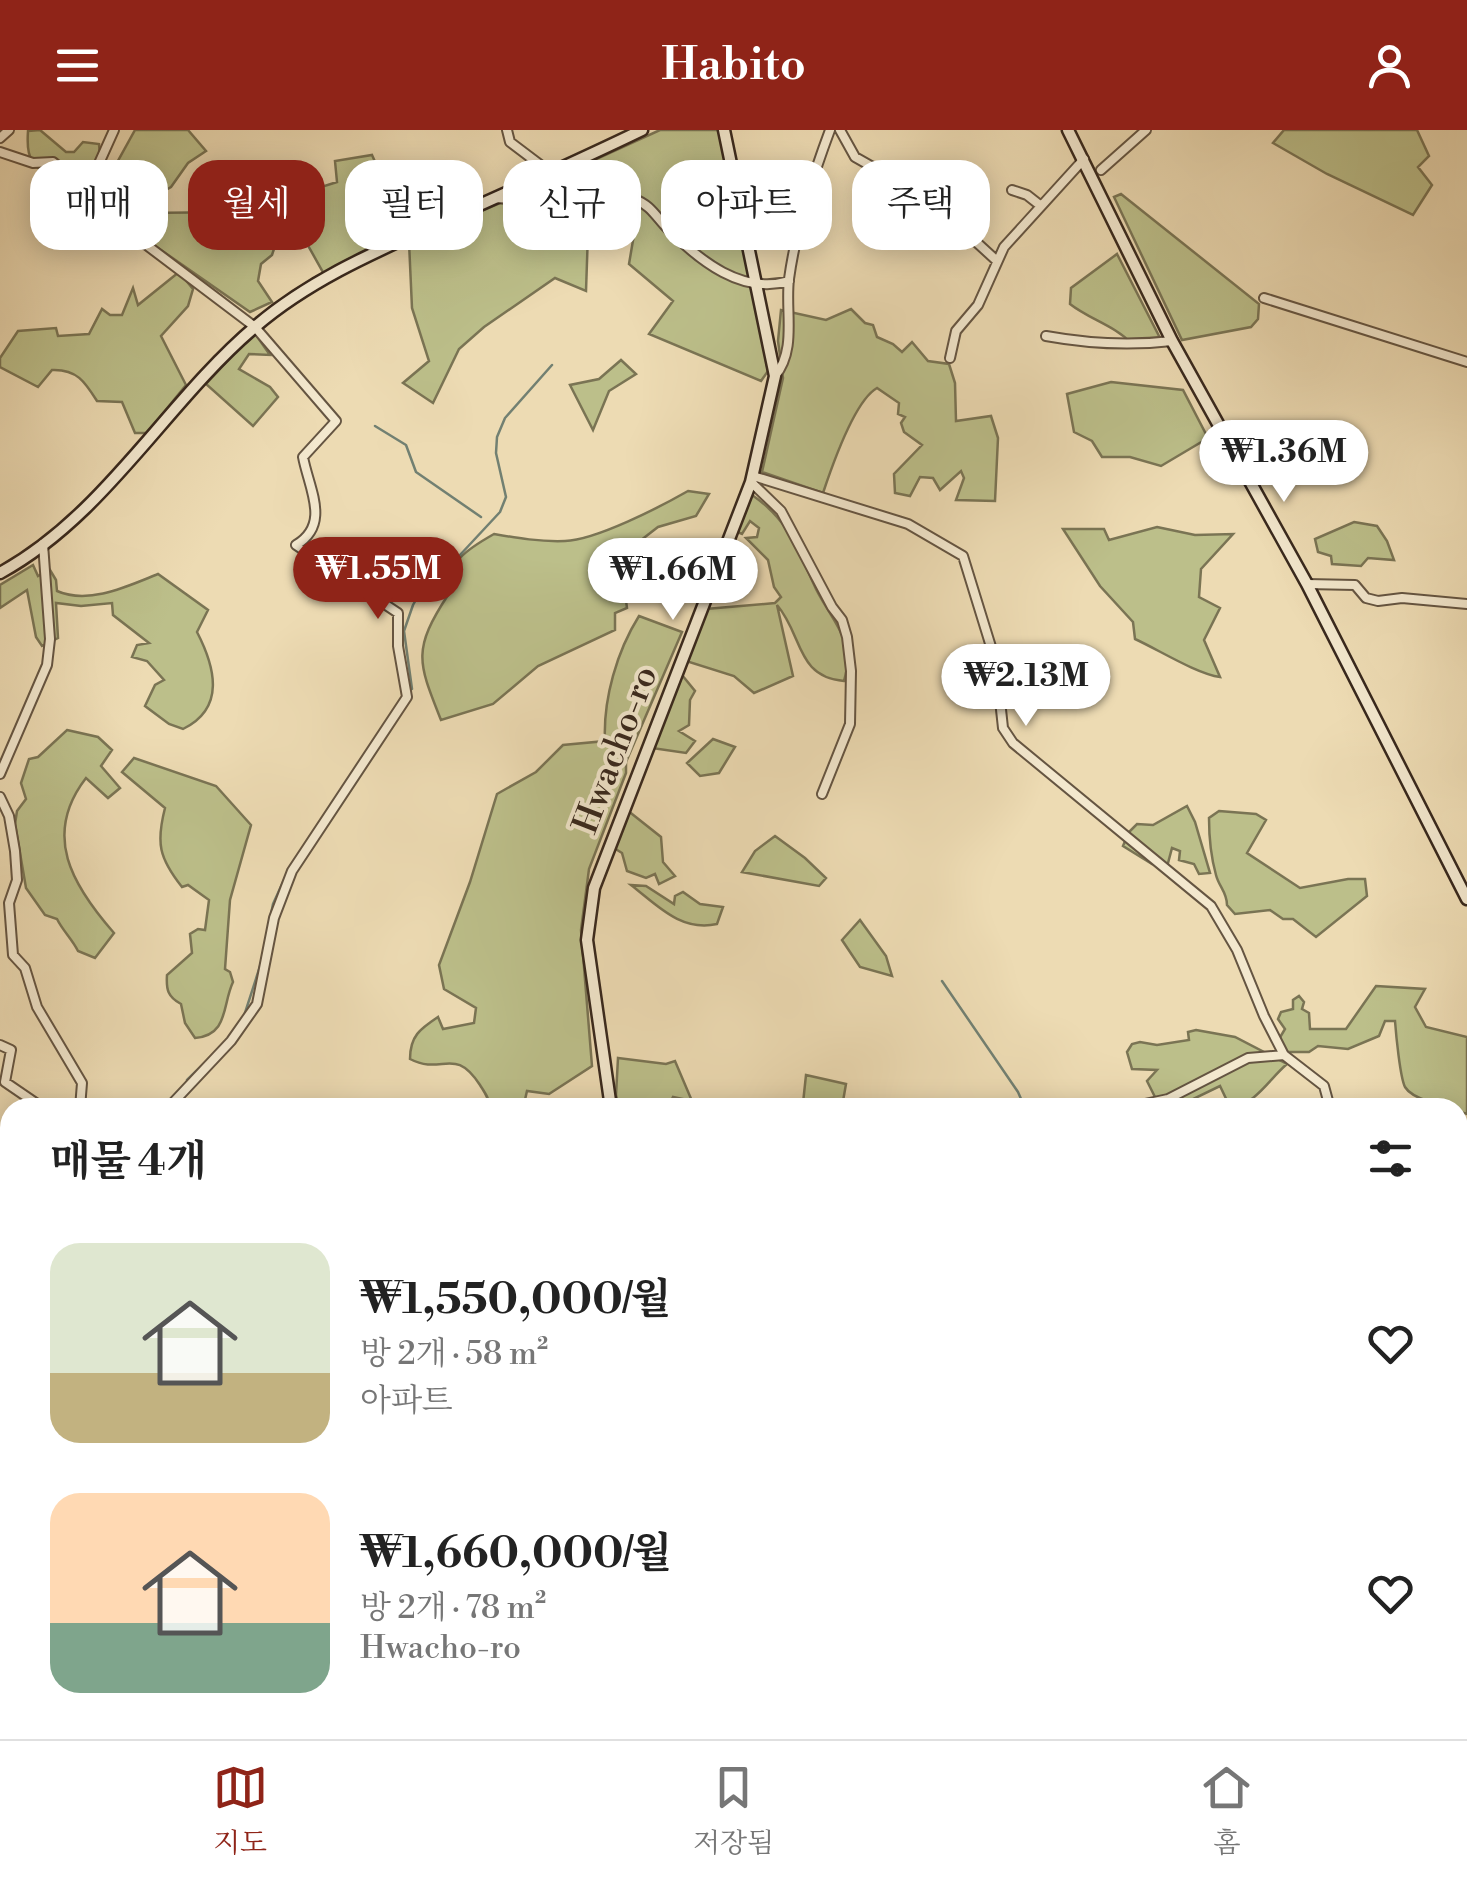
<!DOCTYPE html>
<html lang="ko">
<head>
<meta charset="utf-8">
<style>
  :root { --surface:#fff; --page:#f6f6f6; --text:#222; --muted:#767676; --line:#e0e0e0; --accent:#8f2418 }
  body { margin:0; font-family:"Libre Bodoni","Noto Serif KR",serif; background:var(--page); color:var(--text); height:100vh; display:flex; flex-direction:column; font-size:38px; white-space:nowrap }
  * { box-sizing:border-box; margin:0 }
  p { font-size:32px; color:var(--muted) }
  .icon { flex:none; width:55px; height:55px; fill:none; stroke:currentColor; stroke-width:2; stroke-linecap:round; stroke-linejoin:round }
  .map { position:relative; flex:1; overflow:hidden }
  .panel { position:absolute; left:0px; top:968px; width:1468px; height:642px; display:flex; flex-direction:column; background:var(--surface); border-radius:30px 30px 0 0; box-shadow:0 5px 25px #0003 }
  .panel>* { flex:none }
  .top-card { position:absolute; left:30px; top:30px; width:1408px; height:90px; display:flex; gap:20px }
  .price { position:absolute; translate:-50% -85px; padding:0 22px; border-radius:35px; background:#fff; color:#222; font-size:32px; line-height:65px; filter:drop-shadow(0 2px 5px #0008) }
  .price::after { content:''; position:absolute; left:50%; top:60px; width:30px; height:22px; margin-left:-15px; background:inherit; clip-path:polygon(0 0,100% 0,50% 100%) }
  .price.selected { background:var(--accent); color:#fff }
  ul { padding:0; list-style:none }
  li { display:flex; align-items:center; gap:30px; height:250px; padding:0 50px }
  li span { display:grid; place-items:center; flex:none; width:280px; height:200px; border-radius:30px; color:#555 }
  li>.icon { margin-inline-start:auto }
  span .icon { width:120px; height:120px; fill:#fffc; stroke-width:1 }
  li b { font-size:42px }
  h2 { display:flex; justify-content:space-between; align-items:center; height:120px; padding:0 50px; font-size:42px }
  .pill { padding:0 35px; border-radius:30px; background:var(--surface); box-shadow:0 5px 25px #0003; font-size:35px; line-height:90px }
  .pill.selected { background:var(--accent); color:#fff }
  header { display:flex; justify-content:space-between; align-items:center; height:130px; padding:0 50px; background:var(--accent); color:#fff; font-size:45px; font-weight:600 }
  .tabs { display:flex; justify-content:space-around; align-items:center; height:140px; border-top:2px solid var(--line); background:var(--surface); font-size:28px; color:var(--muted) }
  .tabs a { display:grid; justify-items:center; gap:5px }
  .tabs .selected { color:var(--accent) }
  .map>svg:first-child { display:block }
</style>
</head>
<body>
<header><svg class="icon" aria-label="menu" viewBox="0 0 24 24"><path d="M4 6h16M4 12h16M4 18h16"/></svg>Habito<svg class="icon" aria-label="person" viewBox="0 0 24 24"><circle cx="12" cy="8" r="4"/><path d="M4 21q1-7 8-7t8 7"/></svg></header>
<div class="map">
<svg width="1467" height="1609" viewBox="0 0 1467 1609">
  <rect width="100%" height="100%" fill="#eddbb3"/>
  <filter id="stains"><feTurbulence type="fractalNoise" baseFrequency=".002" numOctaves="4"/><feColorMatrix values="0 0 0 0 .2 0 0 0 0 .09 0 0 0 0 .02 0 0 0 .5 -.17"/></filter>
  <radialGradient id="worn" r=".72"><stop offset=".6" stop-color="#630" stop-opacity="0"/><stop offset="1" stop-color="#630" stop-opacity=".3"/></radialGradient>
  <path fill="#bcbf8a" stroke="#7a7454" stroke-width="2.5" d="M40,0L66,22H74L83,12L99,14C103,49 75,62 49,38L41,40C27,31 27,16 28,1Z
    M135,0H188L206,21L188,33L171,57L144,72V83L238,82L261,98H281L272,125L261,134L258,151L272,172L250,182L138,104L143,87C128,87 112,70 103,58Z
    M660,0H721L768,241L761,251L649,204L673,171L629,134L638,81L615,72L526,61Z
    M1284,0H1417L1429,26L1418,37L1432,55L1413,85L1327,44L1273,13Z
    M372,25L380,43C391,45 395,42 406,41C432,36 449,56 459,77L324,144L301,103L310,87L308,68L321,57L337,52L335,31Z
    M1121,64L1259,174L1258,189L1251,197L1182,210L1114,67Z
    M500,73H589L586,161L555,148L484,197L459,219L433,273L403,253L429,231L412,178L409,112Z
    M1117,124L1160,208L1131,213C1115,196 1089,189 1070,174L1071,158Z
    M179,142L193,159L188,176L161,206L186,255L147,303H135L122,272L97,271C85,252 77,239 52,240L38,257L0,237V228L18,201L56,198L58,206L89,204L102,179L110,185H122L133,158L138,175Z
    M851,179L865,193L873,195L877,207L893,214L902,222L912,212L928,231L949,234L955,253L956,291L991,286L998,308L995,371L956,370L964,348L961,341L940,360L933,348L920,347L910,366L895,363L894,344L922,315L904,302L901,293L905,287L898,284L899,273L877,258C854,271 832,336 823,363L762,342L783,248L778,211L781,180L826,190Z
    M254,202L270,225L249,224L239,239L270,257L278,267L253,296L206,254Z
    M621,230L636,244L609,261L593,300L570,255L599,249Z
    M1111,252L1183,260L1208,308L1161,336L1130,327H1102L1092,311L1074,302L1067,264Z
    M688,361L709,364L696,386L658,397L636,414L638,437L631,436L629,444L624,448L614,439L602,444L607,462L625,463L627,478L615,483V500L538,536L493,574L441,590C418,532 412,520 448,465C443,433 471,417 494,404C517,408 541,412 565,411C596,410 660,377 688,361Z
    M752,365C790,391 797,419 816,459C833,493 856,509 844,551C796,547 803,505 777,475L793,546L754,563L734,546L686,531L706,479L775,473L781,467L774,457L768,430L746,408L757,407L759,398L750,391L742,404L735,401Z
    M1354,392L1377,396L1387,411L1394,430L1368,428L1361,436L1332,434L1331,426L1318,422L1315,409Z
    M1157,397L1195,405L1233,404L1201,439L1199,467L1220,478L1204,510L1220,547C1197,544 1159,520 1135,509L1133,492L1100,456L1063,399H1104L1109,410Z
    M33,435L38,446L50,440L56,450L57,461C89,475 128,456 158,444L208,480L197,502C215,537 226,578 183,599L169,594L145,576L155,555L164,550L147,531L132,527L137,515L149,513L113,485L112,473L81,476L56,473L58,508L42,516L36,507L27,460L0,478V455Z
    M639,486L682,502L626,632V643L589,739L581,800L592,936L549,964L527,961L524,974L490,977C489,968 485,963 480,955C454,915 443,946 410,929C410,906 420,899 438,887L443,899L474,893L476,878L444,859L439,835L470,752L497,664L536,642L563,615L605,611C603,569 617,521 639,486Z
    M682,545L695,561L690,570L689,595L679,601L695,611L686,623L652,618Z
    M67,600L98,607L112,620L101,636L120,658L108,668L86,648C42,705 72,755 114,803L95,828L78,821C72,809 63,801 57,789L45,785L26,758L15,694L17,681L26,669L21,653L29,629L38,627Z
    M713,609L735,617L719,643L700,646L687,633Z
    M134,628L216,656L251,695L230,770L225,839L230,842L233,852C222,875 229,905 195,908L185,893L181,874C168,867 166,860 167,845L192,823L190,804L198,799L205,800L209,770L188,755L182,757C159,728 156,713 165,678L122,642Z
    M1187,676L1195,692L1210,743L1199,744L1194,734L1179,730L1180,721L1172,718L1168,733L1152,734L1123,716L1129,702L1137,694L1153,695Z
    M627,680L661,707L663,732L675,746L659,754L655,744L646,748L627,741L622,723L614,718Z
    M1219,681L1256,684L1266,690L1247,723L1300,758L1348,749H1365L1367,766L1316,807L1293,789H1283L1270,780L1235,784L1227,775C1227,762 1219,757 1216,745C1211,727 1209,706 1209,688Z
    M775,706L805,728L826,748L819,756L742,742L755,721Z
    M631,755L646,756L674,774L675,766L683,762L700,774L723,777L717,794C681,802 658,776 631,755Z
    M860,790L886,826L892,846L860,837L842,810Z
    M1376,856L1425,859L1415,877L1426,897L1467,907V984L1458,981V978C1444,977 1412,969 1405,957C1400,947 1396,904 1395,891H1385L1379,906L1348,919L1318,916L1309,922H1287L1279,909L1285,899L1278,889L1281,882L1293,879V870L1299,866L1304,872L1302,879L1309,883L1310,899H1346Z
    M1196,900L1235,907L1287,934C1268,950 1256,975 1230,977L1220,956L1191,970L1195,977H1160L1147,951L1157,940L1132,939L1127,922L1132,914L1140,912L1157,915L1189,910L1188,902Z
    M618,928L666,934L675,931L692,971L673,967L668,977H619L616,965Z
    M806,945L846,954L842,977H818L803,973Z
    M158,1600H390L393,1604L392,1609H172Z"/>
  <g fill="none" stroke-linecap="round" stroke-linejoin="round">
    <path stroke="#728072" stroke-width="2.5" d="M375,296L406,315L416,342L481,387
      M412,559L404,501L413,475L428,448L446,440L500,382L506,367L496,323L497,307L505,288L552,235
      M314,701L387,591
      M270,789L273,774L288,741
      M942,851L1018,962L1025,978
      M244,886L263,827
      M187,950L226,912L240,892
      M1458,1408L1467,1414"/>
    <defs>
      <path id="street" d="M507,0L510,12L551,43
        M840,0L855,27L885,44L905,75L928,68L997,131
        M0,8L9,0
        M0,22L33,33L53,32L87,60L120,95L255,197L336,291L303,327C309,359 331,394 296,415L398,483V516L407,567L292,741L274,788L257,874L231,911L168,978
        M1101,40L1146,0
        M734,45L757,46L809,58
        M87,60L114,0
        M1012,60L1027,65L1041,76
        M496,68C514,69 533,71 550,71C578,71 609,58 634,69C651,75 656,87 668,99C700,131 742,165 789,151
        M1264,168L1467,232
        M1046,206C1090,214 1128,216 1172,211
        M950,228L956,201L978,175L1004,117L1084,29
        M775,246C797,219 785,182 789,149C796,98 812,48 830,0
        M753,346L908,394L963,426L996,533L1003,598L1013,613L1211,776L1237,820L1264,886L1284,925
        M751,352L781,381L832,477L842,490L847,507L851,541L850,594L822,664
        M1307,454L1355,455L1366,468L1378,471L1402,468L1467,474
        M0,644L47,535L50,509L43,414
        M0,667L9,686L15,721L17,750L9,773L13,825L25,838L37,877L82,953L80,978
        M0,915L11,920L5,952L43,978
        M1126,978L1168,969L1248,928L1284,925L1324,956L1330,978
        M1458,1009L1467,1001
        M1458,1100L1467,1106
        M1458,1138L1467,1160
        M1043,1605V1609
        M1121,1609L1122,1600"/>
      <path id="secondary" d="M1068,0L1172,211L1307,454L1467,769
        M0,443C106,385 166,272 256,196C312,148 382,119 448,89C513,60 578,31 642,0
        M611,978L587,810L594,758L751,352L775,246L724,0
        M580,1600L581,1609
        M512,1609L515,1600"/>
    </defs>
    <use href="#street" stroke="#655542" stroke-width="12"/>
    <use href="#secondary" stroke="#38281d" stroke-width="15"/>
    <use href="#street" stroke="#f3e8ce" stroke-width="8"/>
    <use href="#secondary" stroke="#f3e8ce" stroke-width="10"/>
  </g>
  <g text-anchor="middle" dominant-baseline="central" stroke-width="8" stroke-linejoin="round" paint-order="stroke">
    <g font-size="35" fill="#38281d" stroke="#f3e8ce">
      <text transform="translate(616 620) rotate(-69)">Hwacho-ro</text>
    </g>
  </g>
  <rect width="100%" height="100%" filter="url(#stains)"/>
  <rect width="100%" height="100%" fill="url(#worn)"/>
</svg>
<b class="price" style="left:1284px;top:375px">₩1.36M</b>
<b class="price selected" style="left:378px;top:492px">₩1.55M</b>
<b class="price" style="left:673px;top:493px">₩1.66M</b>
<b class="price" style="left:1026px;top:599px">₩2.13M</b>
<div class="top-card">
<a class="pill">매매</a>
<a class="pill selected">월세</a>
<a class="pill">필터</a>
<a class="pill">신규</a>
<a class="pill">아파트</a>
<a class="pill">주택</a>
</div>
<section class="panel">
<h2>매물 4개<svg class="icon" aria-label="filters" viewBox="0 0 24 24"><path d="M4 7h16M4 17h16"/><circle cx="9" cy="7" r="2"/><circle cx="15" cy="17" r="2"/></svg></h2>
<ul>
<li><span style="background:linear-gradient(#dfe7d0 65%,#c2b280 0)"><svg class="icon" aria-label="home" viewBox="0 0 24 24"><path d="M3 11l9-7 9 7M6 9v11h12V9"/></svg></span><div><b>₩1,550,000/월</b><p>방 2개 · 58 m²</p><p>아파트</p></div><svg class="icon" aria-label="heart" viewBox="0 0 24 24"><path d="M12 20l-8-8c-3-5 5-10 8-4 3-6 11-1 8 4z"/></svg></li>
<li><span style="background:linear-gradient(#ffd9b3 65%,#7fa58c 0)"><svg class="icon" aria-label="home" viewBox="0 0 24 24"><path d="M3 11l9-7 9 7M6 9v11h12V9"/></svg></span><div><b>₩1,660,000/월</b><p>방 2개 · 78 m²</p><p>Hwacho-ro</p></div><svg class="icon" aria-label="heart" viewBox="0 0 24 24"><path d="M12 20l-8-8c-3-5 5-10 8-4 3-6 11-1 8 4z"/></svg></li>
</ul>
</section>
</div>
<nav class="tabs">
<a class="selected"><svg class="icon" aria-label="map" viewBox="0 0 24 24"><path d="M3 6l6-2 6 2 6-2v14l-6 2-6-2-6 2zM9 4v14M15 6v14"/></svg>지도</a>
<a><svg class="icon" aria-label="saved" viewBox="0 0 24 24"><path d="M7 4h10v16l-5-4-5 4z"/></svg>저장됨</a>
<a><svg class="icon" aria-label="home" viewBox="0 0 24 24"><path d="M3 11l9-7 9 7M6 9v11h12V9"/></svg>홈</a>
</nav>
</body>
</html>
